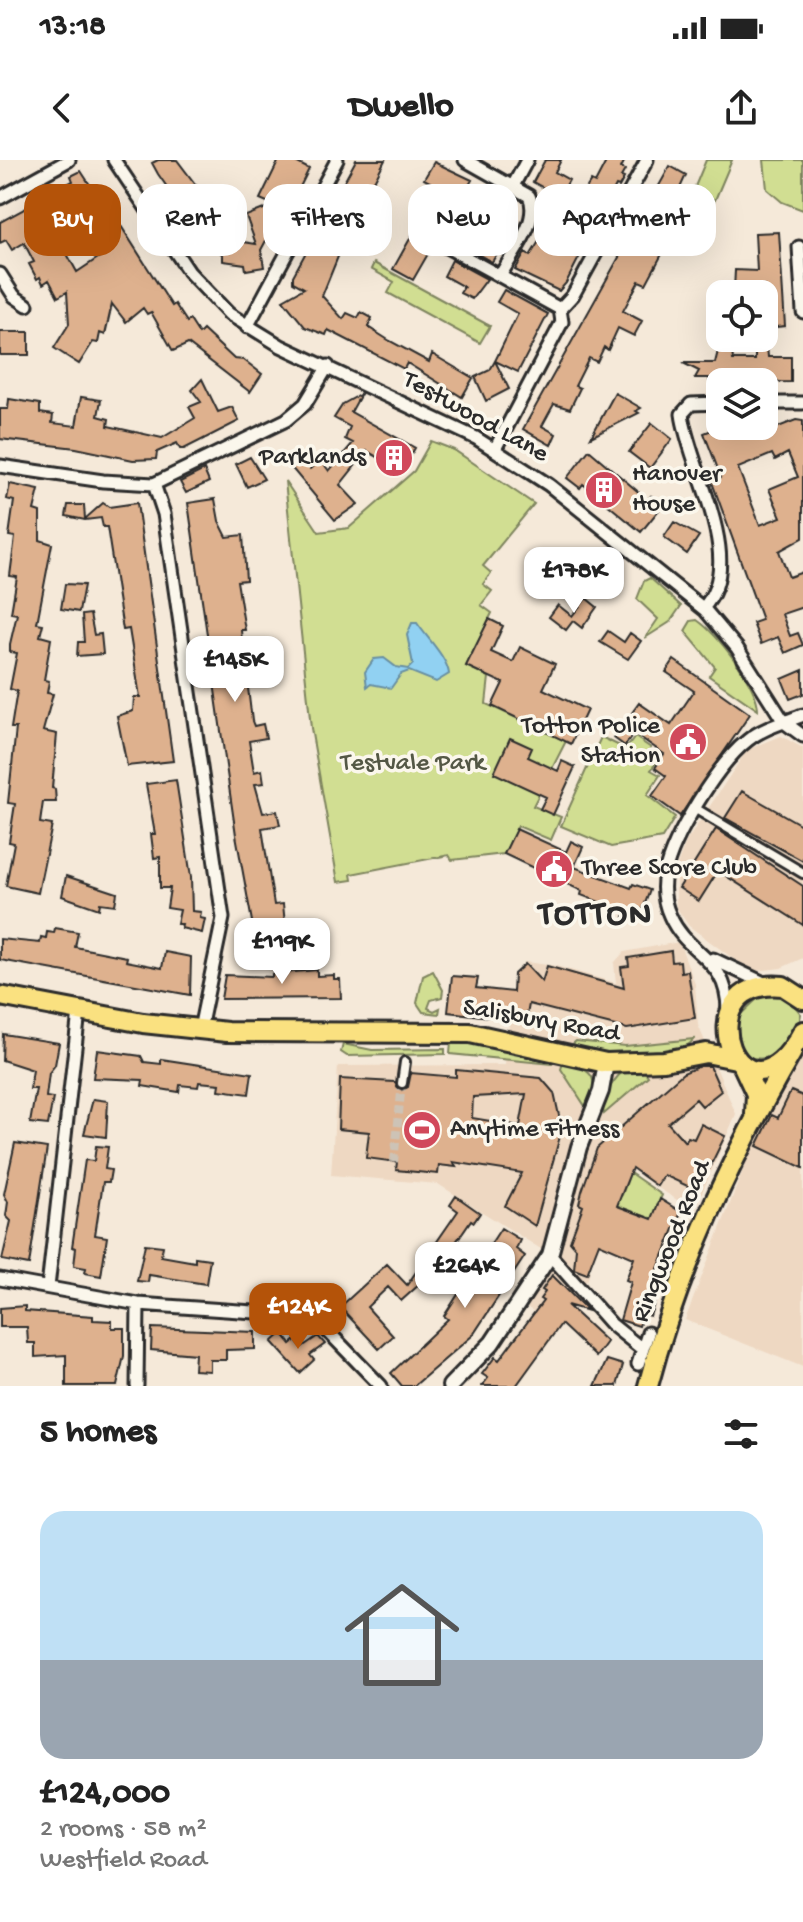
<!DOCTYPE html>
<html lang="en">
<head>
<meta charset="utf-8">
<style>
  :root { --surface:#fff; --page:#f2f2f2; --text:#222; --muted:#767676; --accent:#b45309 }
  body { margin:0; font-family:"Gochi Hand",sans-serif; background:var(--page); color:var(--text); height:100vh; display:flex; flex-direction:column; font-size:30px; white-space:nowrap }
  * { box-sizing:border-box; margin:0 }
  p { font-size:26px; color:var(--muted) }
  .icon { flex:none; width:44px; height:44px; fill:none; stroke:currentColor; stroke-width:2; stroke-linecap:round; stroke-linejoin:round }
  .map { position:relative; height:1226px; overflow:hidden }
  .panel { display:flex; flex-direction:column; background:var(--surface); flex:1 }
  .panel>* { flex:none }
  .top-card { position:absolute; left:24px; top:24px; width:756px; height:72px; display:flex; gap:16px }
  .fabs { position:absolute; left:706px; top:120px; display:grid; gap:16px }
  .fabs a { display:grid; place-items:center; width:72px; height:72px; border-radius:16px; background:var(--surface); box-shadow:0 8px 32px #0002; font-size:40px }
  .price { position:absolute; translate:-50% -68px; padding:0 18px; border-radius:16px; background:#fff; color:#222; font-size:26px; line-height:52px; filter:drop-shadow(0 2px 4px #0008) }
  .price::after { content:''; position:absolute; left:50%; top:48px; width:24px; height:18px; margin-left:-12px; background:inherit; clip-path:polygon(0 0,100% 0,50% 100%) }
  .price.selected { background:var(--accent); color:#fff }
  ul { padding:0; list-style:none }
  li { display:grid; align-content:center; gap:16px; height:424px; padding:0 40px }
  li span { display:grid; place-items:center; height:248px; border-radius:24px; color:#555 }
  li>.icon { margin-inline-start:auto }
  span .icon { width:144px; height:144px; fill:#fffc; stroke-width:1 }
  li b { font-size:34px }
  h2 { display:flex; justify-content:space-between; align-items:center; height:96px; padding:0 40px; font-size:34px }
  .tag { padding:0 28px; border-radius:24px; background:var(--surface); box-shadow:0 8px 32px #0002; font-size:28px; line-height:72px }
  .tag.selected { background:var(--accent); color:#fff }
  .status { display:flex; justify-content:space-between; align-items:center; height:56px; padding:0 40px; background:var(--surface); direction:ltr }
  .status svg { height:22px; fill:currentColor }
  header { display:flex; justify-content:space-between; align-items:center; height:104px; padding:0 40px; background:var(--surface); font-size:36px; font-weight:700 }
  .map>svg:first-child { display:block }
</style>
</head>
<body>
<div class="status"><b>13:18</b><svg viewBox="0 0 49 12"><path d="M0 12V9h3v3zM5 12V6h3v6zM10 12V3h3v9zM15 12V0h3v12zM26 1h20v11H26zM47 4h2v5h-2z"/></svg></div>
<header><svg class="icon" aria-label="back" viewBox="0 0 24 24"><path d="M15 5l-7 7 7 7"/></svg>Dwello<svg class="icon" aria-label="share" viewBox="0 0 24 24"><path d="M12 15V3M7 8l5-5 5 5M5 13v7h14v-7"/></svg></header>
<div class="map">
<svg width="803" height="1226" viewBox="0 0 803 1226">
  <rect width="100%" height="100%" fill="#f5e9d9"/>
  <filter id="ink" filterUnits="userSpaceOnUse"><feTurbulence type="fractalNoise" baseFrequency=".0125" numOctaves="2"/><feDisplacementMap in="SourceGraphic" scale="16" xChannelSelector="R" yChannelSelector="G"/><feConvolveMatrix kernelMatrix="1 2 1 2 8 2 1 2 1" color-interpolation-filters="sRGB"/></filter>
  <g filter="url(#ink)">
    <path fill="#eed8c2" d="M781,576L803,588V798L781,808L757,811L739,803L689,766L676,747V708L686,682L747,590Z
      M679,782L695,824L698,865L736,954L694,1051L640,1016L662,993L684,980L649,942L631,957L650,979L614,996L588,1119L549,1161L515,1140L544,1091L438,1024L331,1015L338,906L505,905L514,814L525,802L556,806L616,823L614,803L624,792Z
      M803,881V1207L685,1160L767,948Z"/>
    <path fill="#d1de92" stroke="#7e845e" stroke-width="2" d="M706,0H732L715,40L694,29Z
      M764,0H803V50L782,42L767,29Z
      M374,103L490,166L480,183L388,133L394,122L371,109Z
      M431,281L454,290L534,344L483,406L491,413L483,424L492,431L481,445L492,453L466,506L489,517L486,544L566,581L533,646L561,657L551,680L518,666L504,694L452,700L449,695L351,714L352,720L338,722L311,568L285,321L319,372L349,368L414,311Z
      M650,418L681,446L670,462L645,478L658,459L637,439L644,421Z
      M697,460C717,474 758,525 758,550L709,516L715,507L685,471L691,461Z
      M601,577L626,589L635,577L651,588L648,593L658,600L651,610L660,615L647,635L675,657L662,678L611,687L561,666Z
      M433,811L443,830L442,837L431,840L428,848L434,851L440,848L439,854L423,852L417,843L423,816Z
      M785,834L801,854C795,909 721,917 739,856L758,838Z
      M694,879C674,906 598,893 568,888L576,881L625,886Z
      M451,881L498,885L553,899L552,904L450,894Z
      M343,884L372,890L445,889V894L347,896L341,892Z
      M563,903C596,909 599,919 587,949L561,909Z
      M622,912L644,911L648,916L604,954C600,939 612,922 622,912Z
      M630,1013L662,1035L652,1059L613,1044L622,1035Z"/>
    <path fill="#91d1f2" stroke="#688fa2" stroke-width="2" d="M412,463H417C427,478 447,497 449,514L436,522L409,511L401,514L391,528L371,524L367,527L365,512L374,499L384,498L396,507L408,509L413,504L407,475Z"/>
    <path fill="#deb18e" stroke="#2b2b2b" stroke-width="2" fill-rule="evenodd" d="M158,0H177L211,45L208,47L213,54L210,56L222,65L212,77L256,84L246,56L274,45L260,39L279,0H292L309,9L276,75L270,73L261,90L264,107L246,110L245,104L223,101V95L199,73L158,14L152,3Z
      M356,0H385L351,66L359,71L342,95L339,94L322,136L343,159L347,153L358,158L361,152L372,158L368,167L390,181L429,202L432,194L473,218L462,237L407,203L404,209L328,170L326,175L305,167L283,140L304,128L293,122V116Z
      M545,0H561L555,12L569,20L560,37L533,22Z
      M607,0H625L621,8L625,10L621,17L624,18L619,27L616,26L566,123L559,131L515,110L525,93L530,96L541,78L558,87L589,33L585,30L591,21L595,23Z
      M434,2L472,20L461,39L424,19Z
      M670,6L686,15L664,63L681,72L673,87L668,83L646,124L639,121L623,151L642,161L634,176L618,168L608,190L604,187L597,202L589,198L575,226L580,228L570,249L554,244L542,266L556,274L551,285L523,269Z
      M81,11L111,57L114,55L172,146L175,144L187,162L190,160L199,174L203,170L234,199L244,200L262,214L250,232L188,184L173,191L151,152L147,154L143,148L126,162L112,144L105,175L100,173L98,183L93,182L79,204L54,188L69,164L67,132L58,137L49,120L43,124L40,117L37,119L29,104L34,102L24,83L12,90L6,80L0,83V62L46,37L74,87L66,92L77,112L107,92L87,60L83,62L67,31L70,30L67,24L73,21L71,16Z
      M429,45L449,57L455,46L468,53L466,57L489,70L494,62L510,71L501,94L498,92L492,102L476,93L480,86L444,66L413,120L393,109Z
      M779,72L785,166L767,168L764,126L734,130L735,110L757,111L755,73Z
      M452,100L487,119L472,139L460,133L464,127L444,116Z
      M504,130L548,154L518,212L495,201L518,154L497,142Z
      M0,172H29V195H0Z
      M755,186H767L768,197H791V222L710,223L709,218H695L699,211L683,203H715L718,191L732,190L733,200H755Z
      M495,201L509,229L486,241L475,217L490,210Z
      M202,219L218,252L232,247L239,261L184,289H180L177,283L157,292L156,299L133,300L76,288L0,279V249H8L9,239L40,244V253L53,255L52,263L76,266L81,237L101,240L98,256L109,259L108,266L162,278L195,258L189,247L201,242L192,230Z
      M615,233L641,248L636,251L639,253L591,277Z
      M361,234L351,252L415,288L402,311L367,291L340,325L358,344L335,360L290,306L298,296L310,309L321,300L329,311L353,283L345,279L350,267L334,258L343,244Z
      M796,260L803,261V378L779,391L789,417L803,412V447L782,454L790,476L798,473L803,485L785,493L778,477L761,484L753,463L762,460L712,322L721,317L704,273L722,266H747L748,270L754,267L758,275ZM788,293L798,317L769,329L781,357L760,365L738,308L772,294L775,300Z
      M652,263L672,279L650,308L629,292Z
      M589,290L648,340L651,336L663,345L641,372L583,324L580,328L567,318Z
      M250,297L264,319L247,327L236,304Z
      M204,310L209,322L186,333L180,322Z
      M10,324L39,330L34,350L40,352V380L52,384L37,463L43,464L40,476L51,479L44,520L49,521L47,533L53,534L43,571L57,574L52,628L55,629L56,642H43L40,663L52,665L38,733L6,726L14,683L9,682L15,644L8,643L16,568H11L17,531L10,529L17,493L10,492V484L17,454L11,453L17,417L10,416L15,377L9,376L14,341L7,339Z
      M215,339L219,361L227,377L243,375L246,420L237,421L245,470H241L244,504L255,503L257,519L247,520L252,561L254,566L263,564L266,578L249,581L254,612L262,610L264,623L255,624L263,653L277,651L280,665L262,668L274,745L283,744L285,764L263,765L279,768L253,779L242,778L243,767H253L236,675L188,343Z
      M103,343L109,347L137,343L173,601L127,606L117,556L133,551L134,537H140L129,469L123,470L107,367H103L101,358L85,360L66,356L68,345H84L85,359Z
      M674,362L699,376L687,394L664,377Z
      M65,424L84,425L79,452L61,449Z
      M586,438L597,447L582,468L573,461L566,470L549,457L558,445L572,456Z
      M90,454L94,475L101,474L103,494L77,496L78,482H84L82,455Z
      M489,459L503,466L491,492L513,502L520,487L555,504L543,529L587,550L571,584L492,546L503,523L466,506Z
      M608,471L624,482L630,473L641,481L628,499L600,482Z
      M674,500L750,554L680,656L652,636L666,616L655,608L664,594L634,573L625,586L614,578L639,543L671,565L694,531L666,512Z
      M803,510V534L790,539L782,519Z
      M510,578L532,588L528,597L558,611L562,601L575,607L553,655L540,649L546,637L494,613Z
      M176,620L191,717L192,751L201,752L200,758L205,759L202,773L181,768L182,764H177L180,750L167,748L170,728H160V697L154,698L151,674H155L146,624Z
      M742,631L803,666V701L725,658Z
      M516,669L566,692L571,681L583,687L574,707L631,728L633,724L650,730L638,762L624,757L626,752L581,735L582,731L504,694Z
      M716,669L803,726V765L718,711L699,741L679,728Z
      M66,716L117,733L115,745L100,743L99,749L62,736Z
      M55,768L78,772L75,787L127,797L126,801L162,808L165,792L191,797L190,835L0,800V779L40,783L41,777L46,778L47,772L54,773Z
      M671,791L672,802L680,801L681,812L688,811L695,858L627,869L529,844L526,861L448,852L452,816L478,818L476,828L513,832L514,814L525,804L542,822L547,806L624,828L621,807L629,806L628,798Z
      M317,810V816L334,815V819H340L341,838L221,839L225,815L272,817V814Z
      M3,874L59,883L55,905L49,913L46,937L53,938L48,965L30,963L36,929H30L33,910L2,900Z
      M97,890L141,896L144,902L161,904V899L252,913L249,934L219,930L220,924L199,922L198,927L180,925L179,932L142,926L143,920L93,918Z
      M700,906H710L721,931L702,946L696,939L668,963L685,982L688,977L694,979L701,964L725,976L698,1031L664,1015L657,1026L632,1008L617,1046L652,1059L660,1039L681,1052L649,1131L657,1134L650,1156L643,1154L639,1166L620,1160L631,1122L626,1120L634,1098L599,1083L587,1114L574,1109L576,1088L570,1081L583,1046L579,1044L582,1031L597,988L683,913Z
      M456,910L541,918L554,933L562,969L535,1066L505,1046L522,1013L453,1002L456,1007L439,1005L438,1014L396,1010L397,1002L366,998L369,972L338,969L340,919L395,922L402,930L408,927L411,913L456,917ZM526,934L520,966L472,958L473,937Z
      M791,931L803,936V1008L757,986L772,955L778,958Z
      M93,939L108,941L106,977L84,974Z
      M15,983L47,988L29,1105L2,1100L11,1061L6,1056L8,1042L4,1034Z
      M96,986L108,987L105,1009L111,1010L109,1022H103L95,1075L107,1077L101,1116L85,1113L86,1108L74,1106L76,1088L72,1087L85,1000L94,1001Z
      M456,1036L480,1053L474,1062L471,1060L426,1126L421,1123L401,1141L388,1127L367,1147L393,1176L379,1189L340,1147L387,1104L407,1125L458,1051L450,1045Z
      M501,1068L520,1080L516,1089L525,1096L473,1175L414,1226H402L391,1213L448,1159L444,1156Z
      M145,1084L163,1086L161,1096L195,1102V1097L210,1099L206,1124L149,1115L148,1122L137,1121Z
      M552,1115L588,1151L567,1145L607,1182L596,1197L561,1164L516,1226H482L488,1218L482,1214L495,1197L499,1200L543,1141L540,1139L545,1132L542,1130Z
      M25,1146V1151L93,1156V1160L112,1161V1168H124V1196L117,1226H66V1195L35,1197V1183H28L27,1167H0V1148Z
      M152,1168L255,1172V1189L226,1190V1200H210V1211L194,1210L195,1194L151,1190Z
      M282,1173L291,1184L296,1180L302,1187L318,1176L325,1184L310,1195L314,1200L300,1213L272,1182Z
      M607,1200L623,1205L617,1226H595Z"/>
    <g fill="none" stroke-linecap="round" stroke-linejoin="round">
      <path stroke="#cdc3b6" stroke-width="8" stroke-dasharray="8 4" stroke-linecap="butt" d="M394,1002L402,923"/>
      <defs>
        <path id="pedestrian" d="M696,649L803,713
          M402,923L405,902"/>
        <path id="minor" d="M114,0L189,112L229,154L281,186L476,278L549,325L705,450L737,488L784,562L803,576
          M465,0L529,36C541,60 512,94 500,116L560,149
          M513,26L527,0
          M0,38L69,0
          M441,84L500,116
          M799,87L803,152
          M0,114L14,136L27,145
          M560,149L573,135L647,0
          M247,167L337,0
          M764,243H803
          M495,289L562,162L560,149
          M0,306L103,321L154,324L286,260L305,244L328,206
          M154,324L164,354L223,758L200,869
          M703,448C748,401 689,309 682,254L691,244L720,243
          M713,799L766,824
          M728,851C728,797 688,797 670,756C664,743 662,728 665,714C672,678 718,603 748,580C763,568 785,562 803,555
          M550,1095L611,1164L642,1189
          M0,1119L138,1144L313,1156L381,1226
          M48,1127L79,852
          M638,1204L648,1173
          M137,1226L138,1144"/>
        <path id="tertiary" d="M450,1226L492,1183L550,1095L579,987L601,931L606,903"/>
        <path id="primary" d="M0,836L143,863L227,872L470,873L606,903L664,901L706,893L736,899
          M803,839L783,826C679,816 742,986 803,871
          M742,904L756,934L755,954
          M648,1226C679,1108 731,998 792,892"/>
      </defs>
      <use href="#pedestrian" stroke="#2b2b2b" stroke-width="14"/>
      <use href="#minor" stroke="#2b2b2b" stroke-width="17"/>
      <use href="#tertiary" stroke="#2b2b2b" stroke-width="20"/>
      <use href="#primary" stroke="#2b2b2b" stroke-width="24"/>
      <use href="#pedestrian" stroke="#fbf7ec" stroke-width="8"/>
      <use href="#minor" stroke="#fbf7ec" stroke-width="11"/>
      <use href="#tertiary" stroke="#fbf7ec" stroke-width="14"/>
      <use href="#primary" stroke="#fae180" stroke-width="18"/>
    </g>
  </g>
  <defs>
    <symbol id="building-disc" viewBox="-11 -11 22 22"><circle r="9.5" fill="#d1495b" stroke="#fbf7ec"/><path d="M-4-6H4V6H1V3H-1V6H-4ZM-2.5-4.3h1.7v1.8h-1.7ZM.8-4.3h1.7v1.8H.8ZM-2.5-1h1.7V.8h-1.7ZM.8-1h1.7V.8H.8Z" fill="#fff"/></symbol>
    <symbol id="civic-disc" viewBox="-11 -11 22 22"><circle r="9.5" fill="#d1495b" stroke="#fbf7ec"/><path d="M-.6-6.5H3V-4.5H.6V-3L4-1V1h2V6H-6V1h2V-1L-.6-3ZM-1.2 2.5V6h2.4V2.5Z" fill="#fff"/></symbol>
    <symbol id="stadium-disc" viewBox="-11 -11 22 22"><circle r="9.5" fill="#d1495b" stroke="#fbf7ec"/><path d="M0-5a6.5 5 0 1 0 0 10a6.5 5 0 1 0 0-10ZM-3.5-1.8h7v3.6h-7Z" fill="#fff"/></symbol>
  </defs>
  <g fill-rule="evenodd">
    <use href="#building-disc" x="372" y="276" width="44" height="44"/>
    <use href="#building-disc" x="582" y="308" width="44" height="44"/>
    <use href="#civic-disc" x="666" y="560" width="44" height="44"/>
    <use href="#civic-disc" x="532" y="687" width="44" height="44"/>
    <use href="#stadium-disc" x="400" y="948" width="44" height="44"/>
  </g>
  <g text-anchor="middle" dominant-baseline="central" stroke-width="7" stroke-linejoin="round" paint-order="stroke">
    <g font-size="26" fill="#2b2b2b" stroke="#fbf7ec">
      <text transform="translate(475 258) rotate(29)">Testwood Lane</text>
      <text transform="translate(541 862) rotate(10)">Salisbury Road</text>
      <text transform="translate(673 1082) rotate(-68)">Ringwood Road</text>
    </g>
    <g font-size="26" fill="#2b2b2b" stroke="#fbf7ec" text-anchor="start">
      <text x="366" y="298" text-anchor="end">Parklands</text>
      <text x="632" y="315">Hanover<tspan x="632" dy="30">House</tspan></text>
      <text x="660" y="567" text-anchor="end">Totton Police<tspan x="660" dy="30">Station</tspan></text>
      <text x="582" y="709">Three Score Club</text>
      <text x="450" y="970">Anytime Fitness</text>
    </g>
    <g font-size="26" fill="#545845" stroke="#fbf7ec">
      <text x="413" y="604">Testvale Park</text>
    </g>
    <g font-size="34" font-weight="bold" letter-spacing="2" fill="#2b2b2b" stroke="#fbf7ec">
      <text x="596" y="757">TOTTON</text>
    </g>
  </g>
</svg>
<div class="fabs">
<a><svg class="icon" aria-label="locate" viewBox="0 0 24 24"><circle cx="12" cy="12" r="6"/><path d="M12 2v4M12 18v4M2 12h4M18 12h4"/></svg></a>
<a><svg class="icon" aria-label="layers" viewBox="0 0 24 24"><path d="M12 4l9 5-9 5-9-5zM3 14l9 5 9-5"/></svg></a>
</div>
<b class="price" style="left:574px;top:455px">£178K</b>
<b class="price" style="left:235px;top:544px">£145K</b>
<b class="price" style="left:282px;top:826px">£119K</b>
<b class="price" style="left:465px;top:1150px">£264K</b>
<b class="price selected" style="left:298px;top:1191px">£124K</b>
<div class="top-card">
<a class="tag selected">Buy</a>
<a class="tag">Rent</a>
<a class="tag">Filters</a>
<a class="tag">New</a>
<a class="tag">Apartment</a>
</div>
</div>
<section class="panel">
<h2>5 homes<svg class="icon" aria-label="filters" viewBox="0 0 24 24"><path d="M4 7h16M4 17h16"/><circle cx="9" cy="7" r="2"/><circle cx="15" cy="17" r="2"/></svg></h2>
<ul>
<li><span style="background:linear-gradient(#bfe0f5 60%,#9aa5b1 0)"><svg class="icon" aria-label="home" viewBox="0 0 24 24"><path d="M3 11l9-7 9 7M6 9v11h12V9"/></svg></span><div><b>£124,000</b><p>2 rooms · 58 m²</p><p>Westfield Road</p></div></li>
</ul>
</section>
</body>
</html>
